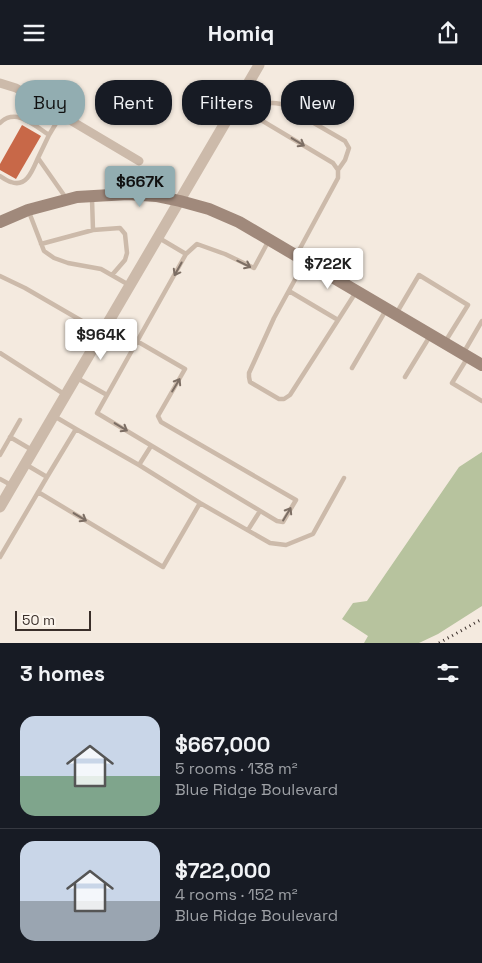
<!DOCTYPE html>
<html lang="en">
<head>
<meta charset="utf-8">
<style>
  :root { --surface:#171b24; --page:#20242c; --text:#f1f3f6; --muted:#9ea1a6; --line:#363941; --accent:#92adb1 }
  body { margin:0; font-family:"Space Grotesk",sans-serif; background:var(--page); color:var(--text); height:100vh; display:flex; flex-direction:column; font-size:19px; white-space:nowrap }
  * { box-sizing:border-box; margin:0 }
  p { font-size:16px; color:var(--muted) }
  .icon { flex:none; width:28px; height:28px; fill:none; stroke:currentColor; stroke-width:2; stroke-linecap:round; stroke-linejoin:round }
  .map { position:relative; height:578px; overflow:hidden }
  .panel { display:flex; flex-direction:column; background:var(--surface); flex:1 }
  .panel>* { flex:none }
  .hud { position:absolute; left:15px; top:15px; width:452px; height:45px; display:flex; gap:10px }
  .scale { position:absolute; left:15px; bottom:12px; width:76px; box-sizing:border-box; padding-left:5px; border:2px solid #3a2f2a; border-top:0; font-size:14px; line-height:18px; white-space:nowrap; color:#3a2f2a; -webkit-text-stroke:4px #fbf4ec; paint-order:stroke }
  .price { position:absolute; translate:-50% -42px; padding:0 11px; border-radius:5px; background:#fff; color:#222; font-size:16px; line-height:32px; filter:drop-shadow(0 1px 2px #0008) }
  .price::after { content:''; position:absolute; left:50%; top:30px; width:15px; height:11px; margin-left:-8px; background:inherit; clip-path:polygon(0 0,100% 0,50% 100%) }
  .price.selected { background:var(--accent); color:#111 }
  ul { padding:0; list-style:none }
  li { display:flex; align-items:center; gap:15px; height:125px; padding:0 20px }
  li+li { border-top:1px solid var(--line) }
  li span { display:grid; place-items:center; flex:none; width:140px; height:100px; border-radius:15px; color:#555 }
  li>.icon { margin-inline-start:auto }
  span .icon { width:60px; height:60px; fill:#fffc; stroke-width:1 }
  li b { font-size:21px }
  h2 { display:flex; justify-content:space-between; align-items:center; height:60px; padding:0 20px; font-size:21px }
  .tag { padding:0 18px; border-radius:20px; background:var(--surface); box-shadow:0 1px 4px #0004; font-size:18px; line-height:45px }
  .tag.selected { background:var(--accent); color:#111 }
  header { display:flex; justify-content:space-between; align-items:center; height:65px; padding:0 20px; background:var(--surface); font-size:22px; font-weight:600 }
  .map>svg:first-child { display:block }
</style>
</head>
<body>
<header><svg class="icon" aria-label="menu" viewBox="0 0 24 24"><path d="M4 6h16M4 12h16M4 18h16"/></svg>Homiq<svg class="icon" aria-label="share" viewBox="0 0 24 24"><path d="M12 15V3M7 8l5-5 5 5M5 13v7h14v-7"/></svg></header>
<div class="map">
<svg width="482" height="578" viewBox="0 0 482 578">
  <rect width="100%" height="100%" fill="#f4eadf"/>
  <path fill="#b7c39e" d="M482,387V541L438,569L419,578H364L368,571L342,554L353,538L367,536L459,402Z"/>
  <path fill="#c86848" d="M22,60L41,71L16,114L0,105V99Z"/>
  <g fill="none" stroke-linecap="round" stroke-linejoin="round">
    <path stroke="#ccbaaa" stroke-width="4.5" d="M236,40L333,98L338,105V113L297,189
      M256,52C264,39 265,36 281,39L345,76L349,83L345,95L338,105
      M0,58C16,42 35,61 49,70
      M38,93L49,70L61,50
      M0,111C3,113 7,116 11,117C27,123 33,104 38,93L66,133
      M92,134L93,165
      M29,147L44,186L54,193L68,198L101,204L129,220
      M41,179L93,165L120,163L125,169L127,188L125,195L112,210
      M186,189L197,179L225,189L254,203L269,175
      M304,198L274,253L249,308V312L250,317L279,334H284L290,330L356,227
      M0,211L25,223L101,267
      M289,226L338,255
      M396,249L419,210L468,240L445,277
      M109,260L185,304L158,351L161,357L296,435L283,457L277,456L97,348L186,189L159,173
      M464,287L482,256
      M0,288L64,329
      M468,292L452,318L482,336
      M352,303L386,245
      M405,312L430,271
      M77,313L107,330
      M76,364L139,400L200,438L270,478L286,480L313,469L344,413
      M10,372L32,385
      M0,390L20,355
      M139,400L151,381
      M47,412L76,364L54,351
      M0,414L11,420
      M38,427L163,502L200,438
      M248,465L260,446
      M0,492L47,412L25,399"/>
    <path stroke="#ccbaaa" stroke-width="9" d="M0,18L16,23L139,96"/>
    <path stroke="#ccbaaa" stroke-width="11" d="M0,442L259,0"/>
    <path stroke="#a0897b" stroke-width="12" d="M0,157L28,145L77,132L128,129L156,131L180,136L209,144L239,157L482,300"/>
    <path stroke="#3a2f2a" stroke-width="3" stroke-dasharray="1 4" stroke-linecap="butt" d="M439,578L482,554"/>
  </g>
  <defs><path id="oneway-shaft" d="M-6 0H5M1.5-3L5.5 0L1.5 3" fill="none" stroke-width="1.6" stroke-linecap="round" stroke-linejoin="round" transform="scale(1.25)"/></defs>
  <g stroke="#7c6e64">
    <use href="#oneway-shaft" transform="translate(298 77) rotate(31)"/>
    <use href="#oneway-shaft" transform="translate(244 199) rotate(26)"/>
    <use href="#oneway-shaft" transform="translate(178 204) rotate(119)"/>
    <use href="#oneway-shaft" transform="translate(176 320) rotate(-59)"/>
    <use href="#oneway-shaft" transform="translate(121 362) rotate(31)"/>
    <use href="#oneway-shaft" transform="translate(287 449) rotate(-59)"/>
    <use href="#oneway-shaft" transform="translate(80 452) rotate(31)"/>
  </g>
</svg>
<div class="scale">50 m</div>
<b class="price selected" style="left:140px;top:143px">$667K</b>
<b class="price" style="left:328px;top:225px">$722K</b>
<b class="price" style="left:101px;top:296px">$964K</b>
<div class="hud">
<a class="tag selected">Buy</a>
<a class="tag">Rent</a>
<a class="tag">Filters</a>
<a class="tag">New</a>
</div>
</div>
<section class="panel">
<h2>3 homes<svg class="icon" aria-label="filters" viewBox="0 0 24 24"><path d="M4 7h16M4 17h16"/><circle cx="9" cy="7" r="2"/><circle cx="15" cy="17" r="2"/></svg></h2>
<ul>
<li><span style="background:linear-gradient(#c9d6e8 60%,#7fa58c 0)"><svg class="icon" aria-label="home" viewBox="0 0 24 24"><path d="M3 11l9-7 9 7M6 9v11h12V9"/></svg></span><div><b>$667,000</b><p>5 rooms · 138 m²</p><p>Blue Ridge Boulevard</p></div></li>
<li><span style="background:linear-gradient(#c9d6e8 60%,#9aa5b1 0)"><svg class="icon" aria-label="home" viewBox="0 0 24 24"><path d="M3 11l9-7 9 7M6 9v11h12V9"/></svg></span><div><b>$722,000</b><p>4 rooms · 152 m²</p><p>Blue Ridge Boulevard</p></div></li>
</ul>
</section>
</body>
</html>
